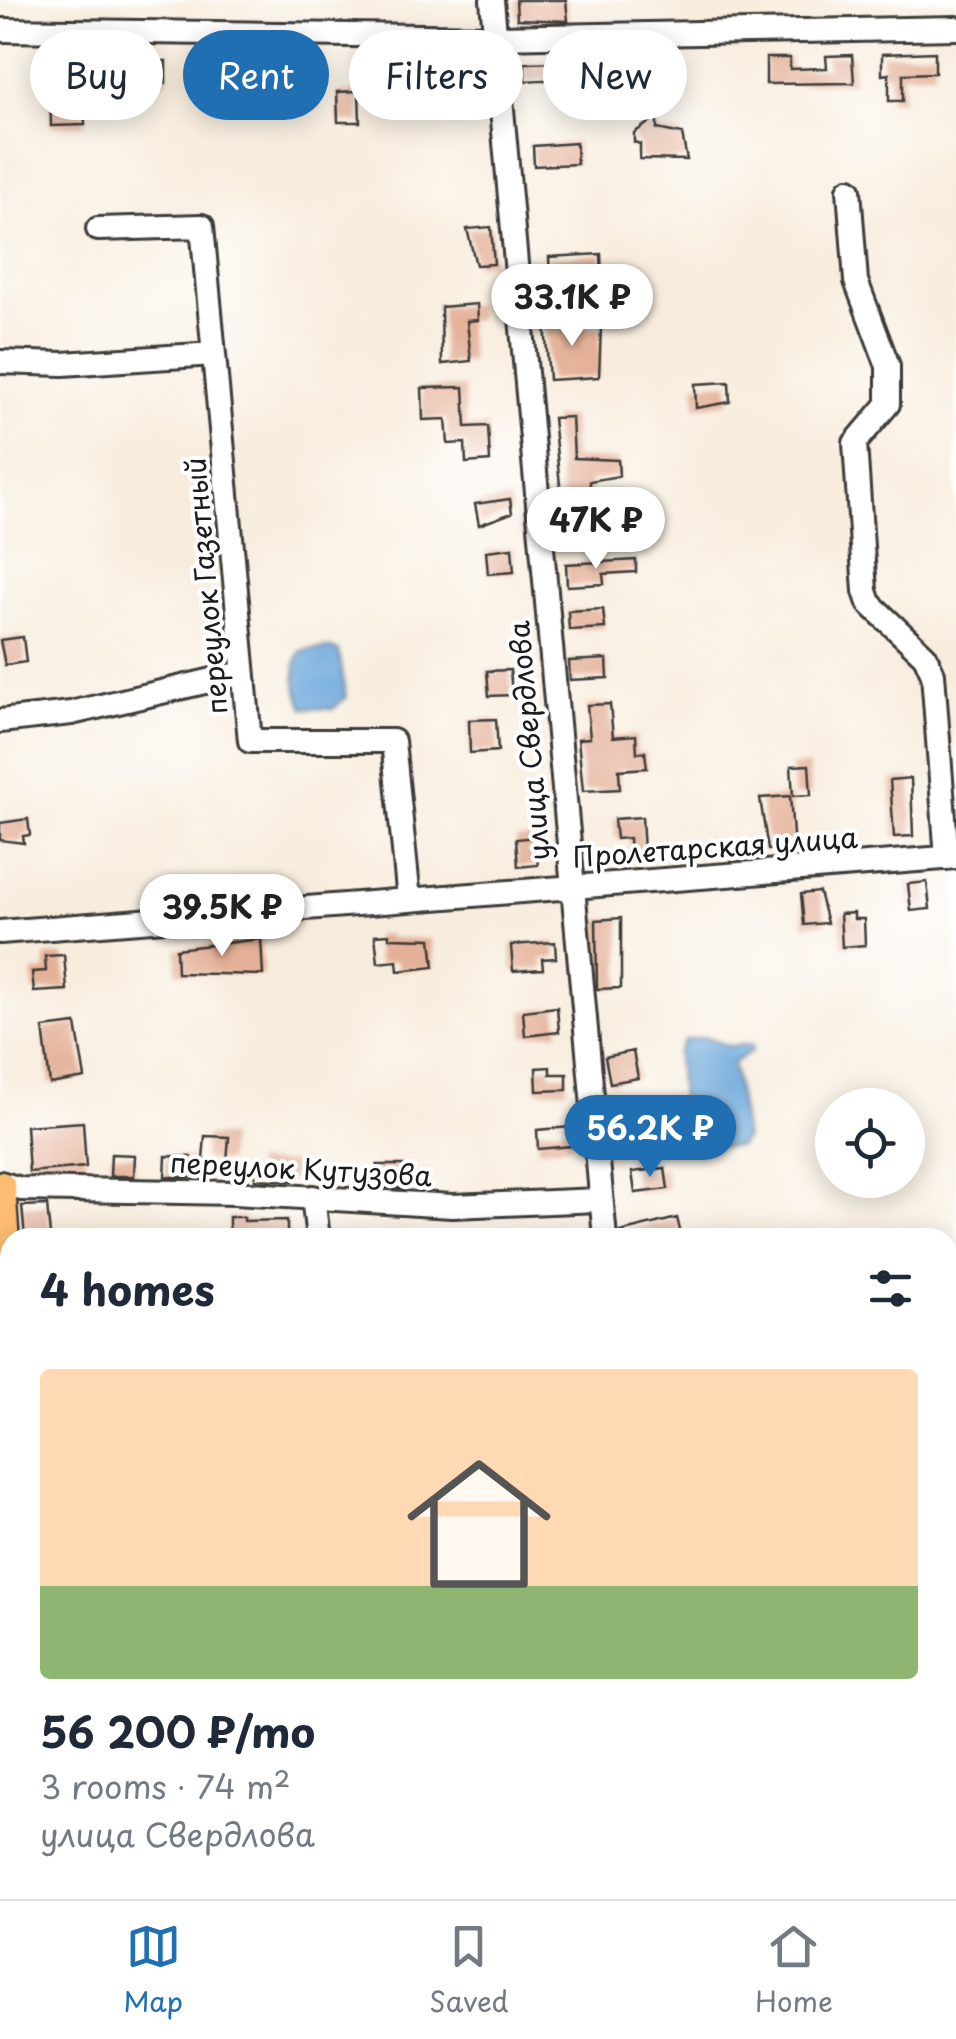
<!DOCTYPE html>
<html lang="en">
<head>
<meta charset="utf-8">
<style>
  :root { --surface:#fff; --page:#f6f6f7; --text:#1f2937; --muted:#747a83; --line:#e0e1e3; --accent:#1f6fb2 }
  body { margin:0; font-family:"Playpen Sans",sans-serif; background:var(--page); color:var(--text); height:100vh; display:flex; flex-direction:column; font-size:38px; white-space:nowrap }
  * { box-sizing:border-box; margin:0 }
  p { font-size:32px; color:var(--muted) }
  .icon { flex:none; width:55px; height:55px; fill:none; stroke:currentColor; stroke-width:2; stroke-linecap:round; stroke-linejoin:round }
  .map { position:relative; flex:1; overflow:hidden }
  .panel { position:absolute; left:0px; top:1228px; width:958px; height:672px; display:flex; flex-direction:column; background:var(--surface); border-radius:30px 30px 0 0; box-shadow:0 5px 25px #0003 }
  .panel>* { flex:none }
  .banner { position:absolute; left:30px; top:30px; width:898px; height:90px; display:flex; gap:20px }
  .controls { position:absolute; left:815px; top:1088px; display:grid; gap:20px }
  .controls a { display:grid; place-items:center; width:110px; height:110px; border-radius:50%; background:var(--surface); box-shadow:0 5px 25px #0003; font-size:50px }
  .price { position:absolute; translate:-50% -85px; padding:0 22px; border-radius:35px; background:#fff; color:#222; font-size:32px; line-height:65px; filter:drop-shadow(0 2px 5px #0008) }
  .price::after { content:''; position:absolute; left:50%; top:60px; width:30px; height:22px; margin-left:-15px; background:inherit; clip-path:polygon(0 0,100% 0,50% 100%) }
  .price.selected { background:var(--accent); color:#fff }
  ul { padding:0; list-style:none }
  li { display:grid; align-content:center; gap:20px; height:530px; padding:0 40px }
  li span { display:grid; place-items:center; height:310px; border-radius:10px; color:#555 }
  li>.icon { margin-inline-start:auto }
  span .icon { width:180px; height:180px; fill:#fffc; stroke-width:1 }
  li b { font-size:42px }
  h2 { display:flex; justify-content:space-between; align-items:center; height:120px; padding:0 40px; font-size:42px }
  .pill { padding:0 35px; border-radius:45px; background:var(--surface); box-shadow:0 5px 25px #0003; font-size:35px; line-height:90px }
  .pill.selected { background:var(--accent); color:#fff }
  .dock { display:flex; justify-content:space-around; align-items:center; height:140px; border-top:2px solid var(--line); background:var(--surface); font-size:28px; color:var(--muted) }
  .dock a { display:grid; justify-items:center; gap:5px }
  .dock .selected { color:var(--accent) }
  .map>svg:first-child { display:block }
</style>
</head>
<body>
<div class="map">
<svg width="956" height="1899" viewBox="0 0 956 1899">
  <rect width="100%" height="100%" fill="#fff"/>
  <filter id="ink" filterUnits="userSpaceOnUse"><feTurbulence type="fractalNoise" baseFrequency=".01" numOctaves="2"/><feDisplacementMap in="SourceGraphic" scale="20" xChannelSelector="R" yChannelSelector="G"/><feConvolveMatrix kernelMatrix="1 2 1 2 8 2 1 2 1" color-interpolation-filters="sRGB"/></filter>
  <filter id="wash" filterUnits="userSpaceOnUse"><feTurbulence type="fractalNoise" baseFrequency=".0048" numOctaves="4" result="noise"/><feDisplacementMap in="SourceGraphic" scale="40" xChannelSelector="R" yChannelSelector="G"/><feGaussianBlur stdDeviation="2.25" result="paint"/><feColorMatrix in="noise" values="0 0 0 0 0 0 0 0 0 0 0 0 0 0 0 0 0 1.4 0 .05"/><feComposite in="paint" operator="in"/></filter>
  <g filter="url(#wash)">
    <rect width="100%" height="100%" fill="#f8eddd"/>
    <path fill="#68a5d9" stroke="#42607a" stroke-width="2.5" d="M328,648L339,651L346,697L333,709L304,708C296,690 290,669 301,651Z
      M704,1037L729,1046L752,1044V1051L733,1063L745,1139L738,1146L695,1148L682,1140L677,1052L685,1040Z"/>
    <g id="blocks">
      <path fill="#e4b097" d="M516,0H566L568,21L517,19Z
        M935,52V73L903,74V101H889V74L882,75V54Z
        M852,55L854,83L766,84V58H790V69L827,68L826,56Z
        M134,61H166V83H134Z
        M564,62L565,79L525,81V63Z
        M268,64L270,93L245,95L243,66Z
        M414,78H426L431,87H446V106L429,107V99L410,100Z
        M609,79H656L657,107H610Z
        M84,88L85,125L51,126L50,89Z
        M359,91L360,122H338L337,92Z
        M657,117V129L682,134L687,160L640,159V144L634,142V133Z
        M576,143L577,164L534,166L533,146Z
        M491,227L494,264L476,265L467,229Z
        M601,254L602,278L550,281L549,257Z
        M477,304L478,320L467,321L471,361L442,364L441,307Z
        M577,315L586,328L601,327L599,377L549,380L545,324L553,323V317Z
        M729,382L730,402L696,408L695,384Z
        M464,387L466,427L488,426L490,461L466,463L465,443L448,444L446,419L423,420L422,388Z
        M572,417L574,458L618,460L619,476L590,481L589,519L626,518V538H607L606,531L565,533L553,418Z
        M510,499L512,513L479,525L475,504Z
        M512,548L514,572L488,574L486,551Z
        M636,560V572L603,574L604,584L567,586L566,564Z
        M603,609L605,628L569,630L568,611Z
        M23,637L26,662L5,665L0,640Z
        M607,659L608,678L570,680L569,661Z
        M510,670L512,695L489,696L487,671Z
        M610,704L613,737L636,735L637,753L645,752L647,768L619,770L620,789L583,791L578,739L590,738L587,705Z
        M496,719L498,751L470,753L469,720Z
        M809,765L811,795L793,796L791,766Z
        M911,778L913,836L894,837L890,780Z
        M790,796L794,848L768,850L760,798Z
        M642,817L644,852L630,853L629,838L616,839L614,819Z
        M28,819L30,835L23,836L24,843L0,840V823Z
        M535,837L538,865L518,867L516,839Z
        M927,882L930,909L911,911L908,884Z
        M819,892L827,923L804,925L801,894Z
        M854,913V919H864L865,945L842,947L840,914Z
        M621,918V988L597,989L596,920Z
        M389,934V938L431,939L434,967L398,971L397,961L378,963L375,935Z
        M261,939L263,975L177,973L176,949Z
        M555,942L556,958L542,959L543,969L513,971L511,945Z
        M64,955L67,990L34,992L32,972L46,971L45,956Z
        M557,1007L559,1032L525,1036L523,1011Z
        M76,1024L85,1078L50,1084L43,1028Z
        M633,1051L638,1078L610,1083L605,1057Z
        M550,1067V1074H567V1090L537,1091L536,1068Z
        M83,1122L86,1167L29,1172L26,1126Z
        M570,1127L571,1146L538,1149L537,1130Z
        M205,1136L229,1137L227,1162L203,1160Z
        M111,1154L135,1155L134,1176H110Z
        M166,1156L191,1157L190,1177H165Z
        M255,1162L293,1163V1181L255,1179Z
        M377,1165H403V1188L385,1187V1179H377Z
        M665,1168L668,1189L635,1193L632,1172Z
        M47,1205L50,1235L25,1237L22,1206Z
        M229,1217H244V1221L287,1220V1238H229Z
        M677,1218L682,1238H620V1232Z"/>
    </g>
  </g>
  <g filter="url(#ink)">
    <use href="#blocks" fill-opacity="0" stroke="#3d3b39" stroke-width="2.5"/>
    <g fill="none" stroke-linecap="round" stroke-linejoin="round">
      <defs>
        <path id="minor" d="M492,0L605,1238
          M0,30L495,37L956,28
          M849,190L856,281L888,366V404L855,443L865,591L869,603L925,656L933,674L947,858
          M98,229L202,226L250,741H393L409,900
          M0,362L63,364L214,354
          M0,721L71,713L243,673
          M0,932L956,857
          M0,1183L21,1189L235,1193L452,1206L599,1200
          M313,1197L318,1238
          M948,1575L956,1574
          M0,1582H10
          M789,1890L790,1899
          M863,1890L864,1899"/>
        <path id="major" d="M0,1187L10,1326
          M54,1890L55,1899"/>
      </defs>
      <use href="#minor" stroke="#3d3b39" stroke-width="28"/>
      <use href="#major" stroke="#3d3b39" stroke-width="35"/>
      <use href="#minor" stroke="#fff" stroke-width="22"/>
      <use href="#major" stroke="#fdbc70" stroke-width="30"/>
    </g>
  </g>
  <g text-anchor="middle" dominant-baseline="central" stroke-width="8" stroke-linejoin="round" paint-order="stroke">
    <g font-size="28" fill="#1c1c1c" stroke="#fff">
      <text transform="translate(205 586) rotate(-95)">переулок Газетный</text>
      <text transform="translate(528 741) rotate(-95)">улица Свердлова</text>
      <text transform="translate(715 846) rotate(-4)">Пролетарская улица</text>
      <text transform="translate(301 1168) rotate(3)">переулок Кутузова</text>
    </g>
  </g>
</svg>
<div class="controls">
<a><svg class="icon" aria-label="locate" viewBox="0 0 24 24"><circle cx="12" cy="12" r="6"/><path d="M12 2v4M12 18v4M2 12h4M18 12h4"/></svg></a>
</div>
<b class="price" style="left:572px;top:349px">33.1K ₽</b>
<b class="price" style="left:596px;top:572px">47K ₽</b>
<b class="price" style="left:222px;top:959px">39.5K ₽</b>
<b class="price selected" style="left:650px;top:1180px">56.2K ₽</b>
<div class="banner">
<a class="pill">Buy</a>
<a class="pill selected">Rent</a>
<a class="pill">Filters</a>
<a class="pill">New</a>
</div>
<section class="panel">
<h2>4 homes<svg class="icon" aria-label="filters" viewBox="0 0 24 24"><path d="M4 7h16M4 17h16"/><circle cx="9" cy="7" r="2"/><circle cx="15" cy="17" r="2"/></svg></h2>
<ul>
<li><span style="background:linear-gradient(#ffd9b3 70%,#8fb573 0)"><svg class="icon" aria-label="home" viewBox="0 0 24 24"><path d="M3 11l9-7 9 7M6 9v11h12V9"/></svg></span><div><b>56 200 ₽/mo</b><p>3 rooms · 74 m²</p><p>улица Свердлова</p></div></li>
</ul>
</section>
</div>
<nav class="dock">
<a class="selected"><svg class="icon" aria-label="map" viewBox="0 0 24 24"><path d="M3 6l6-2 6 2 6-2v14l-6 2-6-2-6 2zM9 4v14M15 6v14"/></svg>Map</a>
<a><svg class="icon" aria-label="saved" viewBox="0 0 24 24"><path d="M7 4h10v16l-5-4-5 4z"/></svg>Saved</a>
<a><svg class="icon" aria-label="home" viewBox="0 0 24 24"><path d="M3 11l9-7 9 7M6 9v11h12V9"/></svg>Home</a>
</nav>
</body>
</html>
